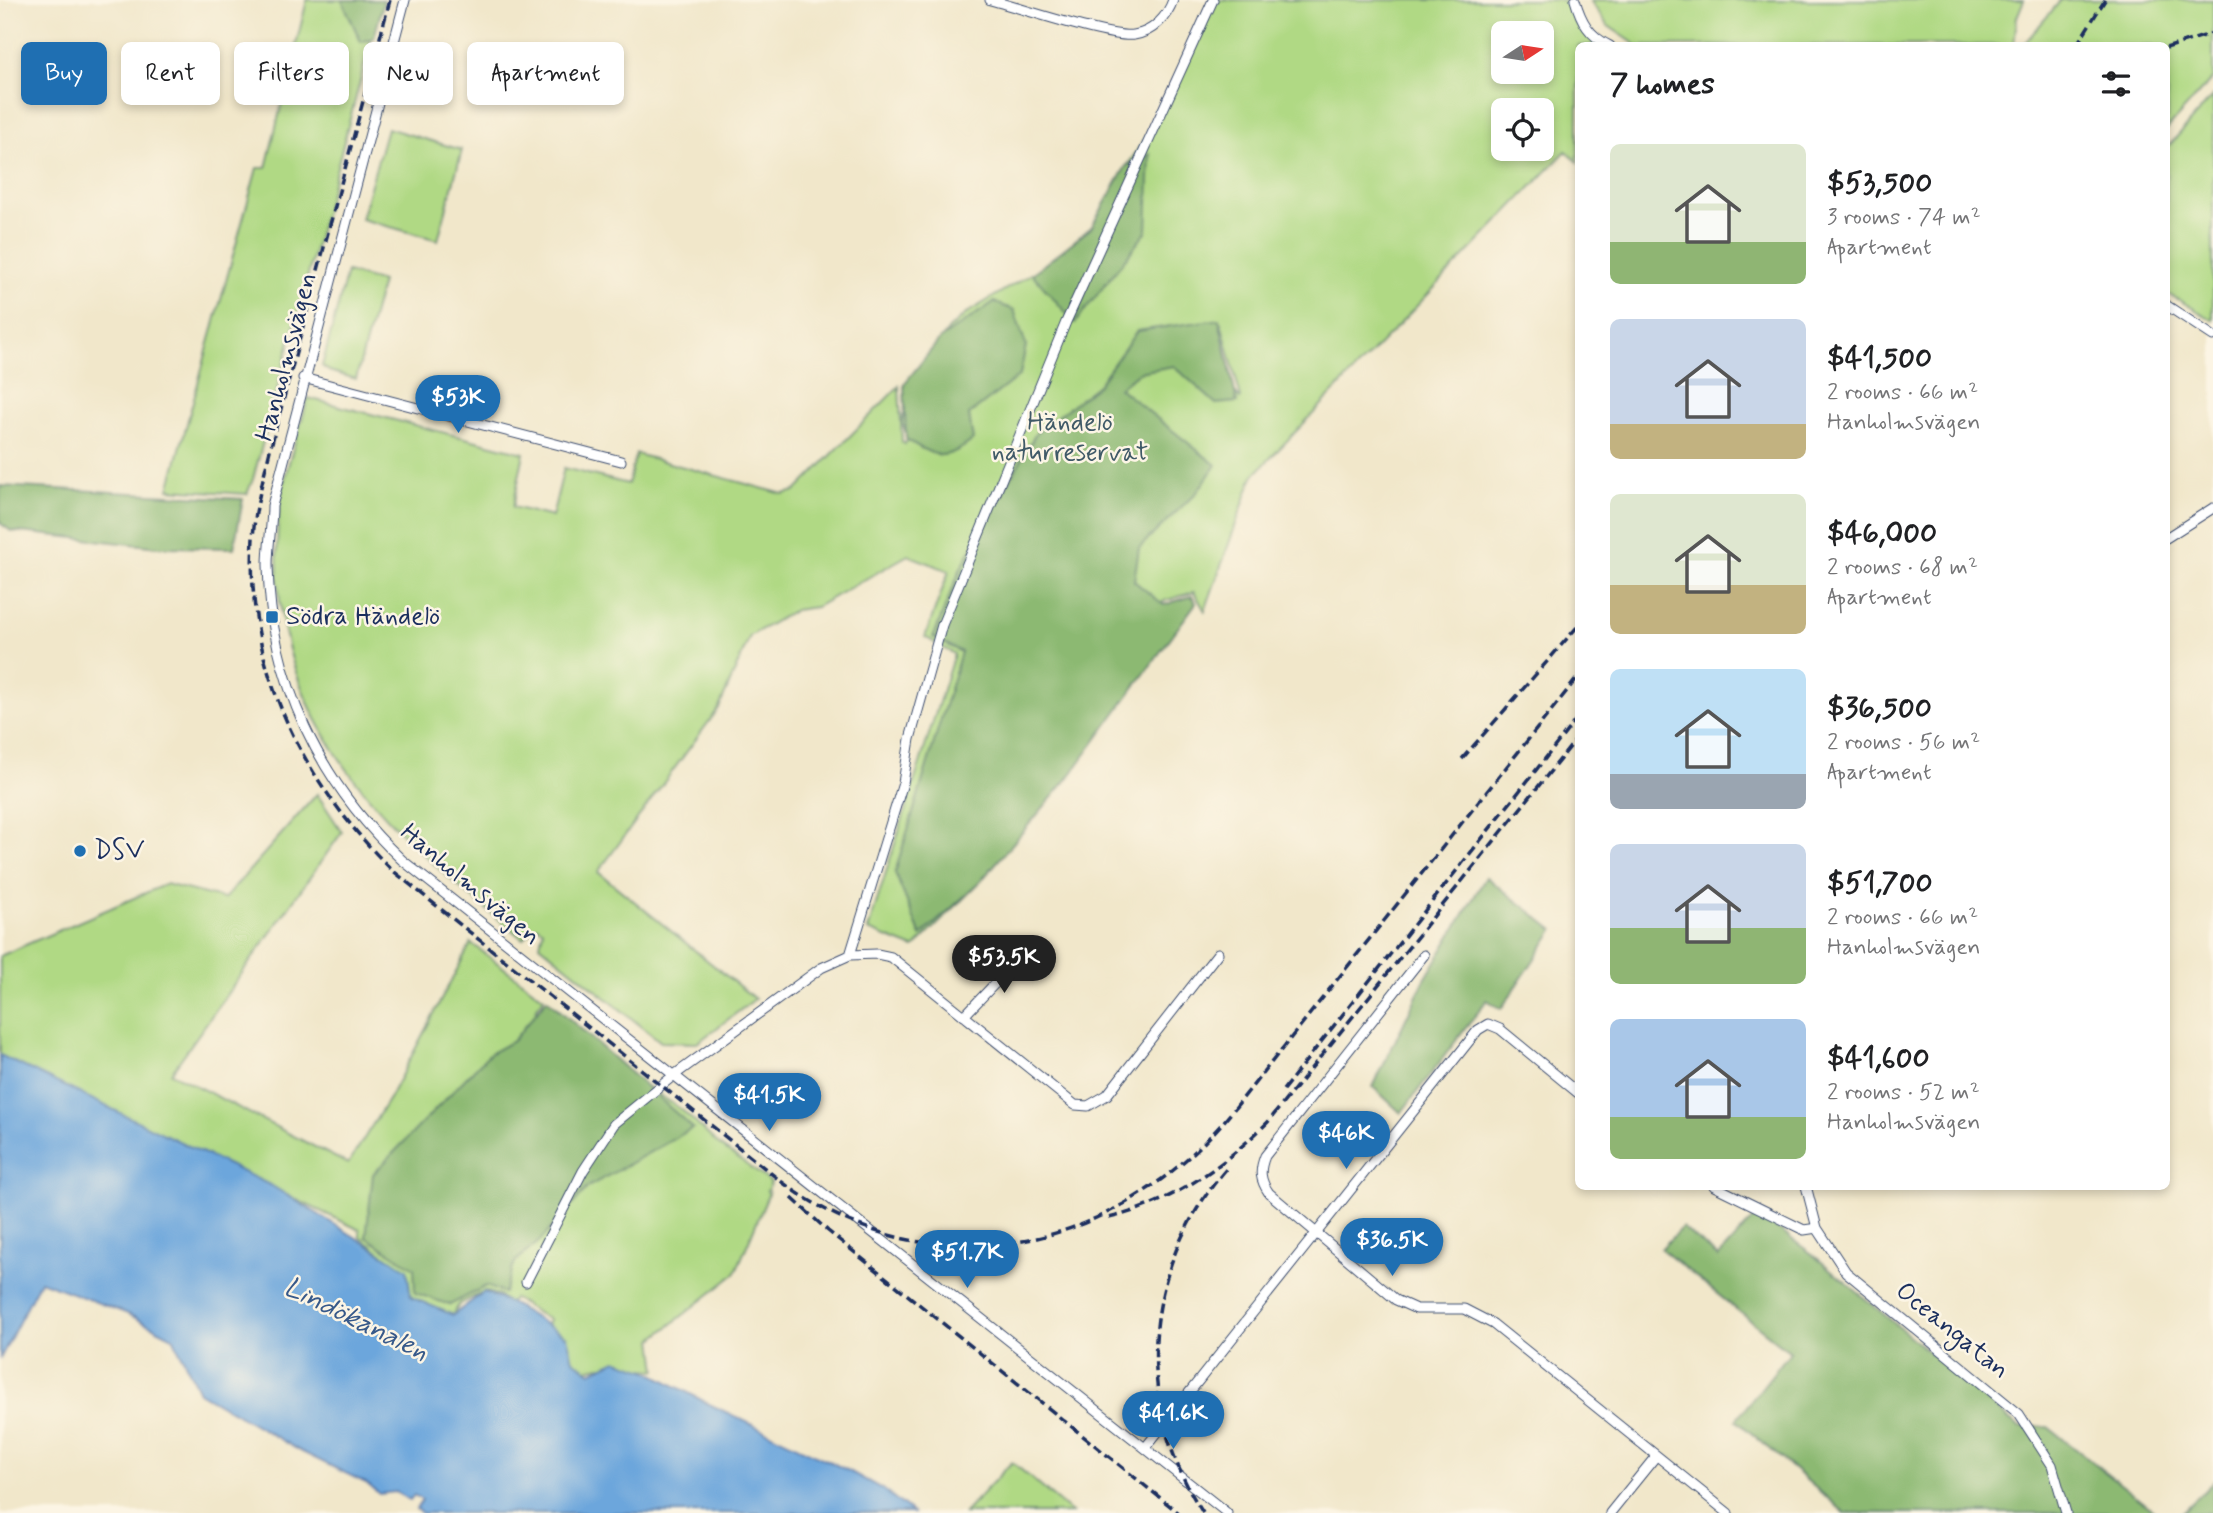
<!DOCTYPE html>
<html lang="en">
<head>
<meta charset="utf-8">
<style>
  :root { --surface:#fff; --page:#f2f2f2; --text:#202124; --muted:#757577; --accent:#1f6fb2 }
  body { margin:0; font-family:Mynerve,sans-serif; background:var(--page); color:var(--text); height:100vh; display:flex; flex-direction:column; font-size:26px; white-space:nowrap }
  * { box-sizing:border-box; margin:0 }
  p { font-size:23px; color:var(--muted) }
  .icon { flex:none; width:38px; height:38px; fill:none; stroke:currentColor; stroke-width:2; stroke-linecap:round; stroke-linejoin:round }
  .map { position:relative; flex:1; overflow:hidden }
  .sheet { position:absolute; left:1575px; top:42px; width:595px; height:1148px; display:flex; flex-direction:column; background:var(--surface); border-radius:10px; box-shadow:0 4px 10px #0003 }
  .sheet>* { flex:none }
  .hud { position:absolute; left:21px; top:42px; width:665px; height:63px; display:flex; gap:14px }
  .needle { width:46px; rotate:78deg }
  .fabs { position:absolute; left:1491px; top:21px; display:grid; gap:14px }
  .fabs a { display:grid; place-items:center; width:63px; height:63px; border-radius:10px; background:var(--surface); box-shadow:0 4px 10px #0003; font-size:35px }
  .price { position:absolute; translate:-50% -60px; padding:0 16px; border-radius:24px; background:var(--accent); color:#fff; font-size:23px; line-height:46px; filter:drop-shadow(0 2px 4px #0008) }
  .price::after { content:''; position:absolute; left:50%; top:42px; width:21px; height:16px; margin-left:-10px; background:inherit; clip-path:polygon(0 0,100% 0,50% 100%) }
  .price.selected { background:#222; color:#fff }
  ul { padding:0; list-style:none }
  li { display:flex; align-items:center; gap:21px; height:175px; padding:0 35px }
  li span { display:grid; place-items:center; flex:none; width:196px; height:140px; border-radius:10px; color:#555 }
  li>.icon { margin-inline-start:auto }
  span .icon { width:84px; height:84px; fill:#fffc; stroke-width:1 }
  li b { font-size:30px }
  h2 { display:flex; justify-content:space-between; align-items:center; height:84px; padding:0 35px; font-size:30px }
  .tag { padding:0 24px; border-radius:10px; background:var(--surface); box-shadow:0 4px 10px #0003; font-size:24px; line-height:63px }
  .tag.selected { background:var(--accent); color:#fff }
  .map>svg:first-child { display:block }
</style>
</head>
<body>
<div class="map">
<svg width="2213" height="1513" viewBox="0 0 2213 1513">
  <rect width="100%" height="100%" fill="#fcf5e5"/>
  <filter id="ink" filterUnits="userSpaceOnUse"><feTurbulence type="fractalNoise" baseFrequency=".0143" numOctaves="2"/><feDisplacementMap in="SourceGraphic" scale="14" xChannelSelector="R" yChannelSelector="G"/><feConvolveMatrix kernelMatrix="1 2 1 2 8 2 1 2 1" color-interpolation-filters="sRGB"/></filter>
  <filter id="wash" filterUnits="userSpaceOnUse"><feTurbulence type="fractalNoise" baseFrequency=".00686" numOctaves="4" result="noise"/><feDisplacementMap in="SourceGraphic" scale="28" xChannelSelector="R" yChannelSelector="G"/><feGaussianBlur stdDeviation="1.57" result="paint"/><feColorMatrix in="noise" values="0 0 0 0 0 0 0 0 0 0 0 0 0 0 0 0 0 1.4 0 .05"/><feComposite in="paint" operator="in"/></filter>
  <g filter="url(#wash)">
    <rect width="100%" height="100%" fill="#f1e7ca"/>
    <path fill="#b0d984" stroke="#668471" stroke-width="2" fill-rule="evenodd" d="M307,0H382L253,479L247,494L169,489L257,168H266Z
      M1211,0H1564L1572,16L1598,45L1578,46V162L1566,151L1253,476L1205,611L1194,592L1164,601L1159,607L974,879L979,883L914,948L868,930L954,654L925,637L949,571L908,555L816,607L795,610L750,636L719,708L598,872L755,999L697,1043L661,1042L540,945L543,930L537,926L523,939C377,823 260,715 279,511C282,476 299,433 308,398L524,453L513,507L552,517L564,468L628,484L636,454L783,494L796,491L899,386L902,442L905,444L908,438L902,423L910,382L949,329L967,313L1047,264L1095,224L1125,169L1159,117ZM1503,33H1542V72H1503ZM1503,110H1542V149H1503ZM1221,322L1241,398L1240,399C1222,381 1222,346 1221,322Z
      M1590,0H2024L2017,17L2014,45L1638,46L1607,25Z
      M2061,0H2213V78L2167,129L2166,46L2023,45Z
      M2213,96V320L2167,293L2166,149Z
      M387,128L462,150L438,240L361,219Z
      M347,272L382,282L356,379L329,371L322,366Z
      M317,794L342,832L171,1073L348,1164L390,1097L471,943L544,998L535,1010L682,1110L719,1145L771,1182L767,1191L769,1193L735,1274L653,1339L657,1370L599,1366L579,1371L547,1325L549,1320L513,1298L509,1304L499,1296L485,1291L459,1304L452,1317L407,1295L403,1269L360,1237V1230L0,1058V956L166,884L224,899Z
      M1012,1462L1072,1513H964Z"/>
    <path fill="#8cb972" stroke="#547468" stroke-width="2" d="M342,0H384L374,38L361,42Z
      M1150,154L1147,231L1075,323L1032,274L1091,228L1126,166Z
      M994,302L1014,310L1026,345L1020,375L969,415L973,440C944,463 935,457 906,439L904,384L940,339Z
      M1219,319L1237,402L1216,404L1174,366L1139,372L1119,388L1216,465L1197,492L1139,548L1134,581L1164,605L1192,596L1196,603L1066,781L980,882L921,936L895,873L961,652L933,637L961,568L1036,433L1098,385L1137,331Z
      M0,486L243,499L234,548L159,547L11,531L0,523Z
      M1486,877L1554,930L1501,1009L1487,1000L1401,1113L1373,1087L1424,981Z
      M547,999L693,1128L588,1187L541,1240L515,1262L504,1293L486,1286L450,1305L415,1293L414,1268L366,1237L373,1174L489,1054L513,1041Z
      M1757,1214L1811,1253L2018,1427H2048L2157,1513H1845L1736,1420L1790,1352L1661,1249L1682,1227L1718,1257Z
      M2213,1482V1513H2182Z"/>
    <path fill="#6ca6dc" stroke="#446a9d" stroke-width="2" d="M0,1055L272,1186L407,1269L411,1297L453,1315L484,1292L512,1304L567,1337L573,1360L591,1372L616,1360L648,1371L707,1403L849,1471L884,1490L913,1513H422L416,1509L422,1500L414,1495L410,1500L395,1492L379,1494L366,1483L302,1452L199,1392L173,1337L128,1314L40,1281L0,1359Z"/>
  </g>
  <g filter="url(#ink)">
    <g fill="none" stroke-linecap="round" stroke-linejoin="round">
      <defs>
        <path id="street" d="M405,0L272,506C272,526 268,545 268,565C270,680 319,782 402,860L1227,1513
          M990,0C1018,7 1112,39 1134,35C1153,32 1167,17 1173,0
          M1575,0C1581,21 1589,36 1610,46
          M2166,305L2213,336
          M303,378L621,461
          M2166,538L2213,508
          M850,955L903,783L910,739L942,625L1066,322L1213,0
          M1424,955L1265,1156C1259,1171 1260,1180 1269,1193L1396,1300L1416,1309H1464L1493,1324L1728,1513
          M964,1016L1023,954
          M1714,1186L1804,1230L1817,1228
          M1806,1186L1817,1228L1846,1272L2019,1414L2052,1465L2066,1513
          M526,1282L583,1171L614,1124L673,1076L821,968L850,955L877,954L891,957L1075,1105L1088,1106L1107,1095L1218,953
          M1145,1448L1478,1030L1488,1024L1500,1029L1578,1093
          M1610,1513L1656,1456"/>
      </defs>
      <use href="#street" stroke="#3b4b6e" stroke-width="11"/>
      <use href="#street" stroke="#fff" stroke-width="9"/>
      <path stroke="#1b2f5e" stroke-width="3.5" stroke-dasharray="10 5" stroke-linecap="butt" d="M390,0L270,450C263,479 255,508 253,538C245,668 302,781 392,870L782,1182C932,1293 1115,1253 1231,1113L1578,677
        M2076,46L2105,0
        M2166,48L2213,33
        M1462,759L1578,626
        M1283,1090L1578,717
        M792,1198L828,1231L1179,1513
        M1109,1218C1173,1203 1222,1167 1268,1122L1578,737
        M1203,1513C1132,1403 1141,1266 1228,1167"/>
    </g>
  </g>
  <g fill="#1f6fb2" stroke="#fcf5e5" stroke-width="2.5">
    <rect x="265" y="610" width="14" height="14" rx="3.5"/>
    <circle cx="80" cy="851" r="7"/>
  </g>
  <g text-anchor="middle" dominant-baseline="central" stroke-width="5" stroke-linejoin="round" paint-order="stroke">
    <g font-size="26" fill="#1b2f5e" stroke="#fcf5e5">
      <text transform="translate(287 357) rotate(-75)">Hanholmsvägen</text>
      <text transform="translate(470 885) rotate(40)">Hanholmsvägen</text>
      <text transform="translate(1952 1331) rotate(39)">Oceangatan</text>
    </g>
    <g font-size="26" fill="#405a68" stroke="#fcf5e5">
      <text x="1070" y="423">Händelö<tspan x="1070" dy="30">naturreservat</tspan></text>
    </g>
    <g font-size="26" fill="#1b2f5e" stroke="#fcf5e5" text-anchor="start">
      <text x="286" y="617">Södra Händelö</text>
      <text x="94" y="851">DSV</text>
    </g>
    <g font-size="28" font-style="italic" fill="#37598a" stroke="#fcf5e5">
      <text transform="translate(356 1320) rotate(26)">Lindökanalen</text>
    </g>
  </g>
</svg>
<div class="fabs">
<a><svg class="needle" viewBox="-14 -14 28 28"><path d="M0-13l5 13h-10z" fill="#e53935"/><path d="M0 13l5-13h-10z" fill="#757577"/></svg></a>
<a><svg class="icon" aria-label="locate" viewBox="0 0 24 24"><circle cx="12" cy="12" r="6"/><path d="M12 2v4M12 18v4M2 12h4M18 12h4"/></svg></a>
</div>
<b class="price" style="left:458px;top:435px">$53K</b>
<b class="price selected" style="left:1004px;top:995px">$53.5K</b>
<b class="price" style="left:769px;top:1133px">$41.5K</b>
<b class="price" style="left:1346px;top:1171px">$46K</b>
<b class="price" style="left:1392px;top:1278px">$36.5K</b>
<b class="price" style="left:967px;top:1290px">$51.7K</b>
<b class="price" style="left:1173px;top:1451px">$41.6K</b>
<div class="hud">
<a class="tag selected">Buy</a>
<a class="tag">Rent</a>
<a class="tag">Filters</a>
<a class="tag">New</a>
<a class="tag">Apartment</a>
</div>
<section class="sheet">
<h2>7 homes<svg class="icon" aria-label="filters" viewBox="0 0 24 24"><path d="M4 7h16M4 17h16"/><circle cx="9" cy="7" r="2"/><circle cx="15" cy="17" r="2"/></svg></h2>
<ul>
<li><span style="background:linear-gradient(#dfe7d0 70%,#8fb573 0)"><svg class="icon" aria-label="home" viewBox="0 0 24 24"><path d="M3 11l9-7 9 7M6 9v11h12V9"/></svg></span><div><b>$53,500</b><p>3 rooms · 74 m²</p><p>Apartment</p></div></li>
<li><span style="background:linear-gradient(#c9d6e8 75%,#c2b280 0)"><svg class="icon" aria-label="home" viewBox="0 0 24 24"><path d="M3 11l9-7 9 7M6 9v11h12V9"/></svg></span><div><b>$41,500</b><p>2 rooms · 66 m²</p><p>Hanholmsvägen</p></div></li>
<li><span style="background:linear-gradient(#dfe7d0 65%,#c2b280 0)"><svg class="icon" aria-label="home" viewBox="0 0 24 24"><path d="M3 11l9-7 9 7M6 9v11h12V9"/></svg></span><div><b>$46,000</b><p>2 rooms · 68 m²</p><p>Apartment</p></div></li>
<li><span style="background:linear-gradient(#bfe0f5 75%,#9aa5b1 0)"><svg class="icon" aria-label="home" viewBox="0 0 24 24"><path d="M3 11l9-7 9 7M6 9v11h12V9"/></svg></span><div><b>$36,500</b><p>2 rooms · 56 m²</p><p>Apartment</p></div></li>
<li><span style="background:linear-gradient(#c9d6e8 60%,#8fb573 0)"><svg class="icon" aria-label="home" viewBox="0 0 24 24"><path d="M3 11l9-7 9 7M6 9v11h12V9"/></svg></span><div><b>$51,700</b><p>2 rooms · 66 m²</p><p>Hanholmsvägen</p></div></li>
<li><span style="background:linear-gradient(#a9c7e8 70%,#8fb573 0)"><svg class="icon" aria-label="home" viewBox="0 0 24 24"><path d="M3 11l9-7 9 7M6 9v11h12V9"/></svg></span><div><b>$41,600</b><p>2 rooms · 52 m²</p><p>Hanholmsvägen</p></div></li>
</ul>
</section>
</div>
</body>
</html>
